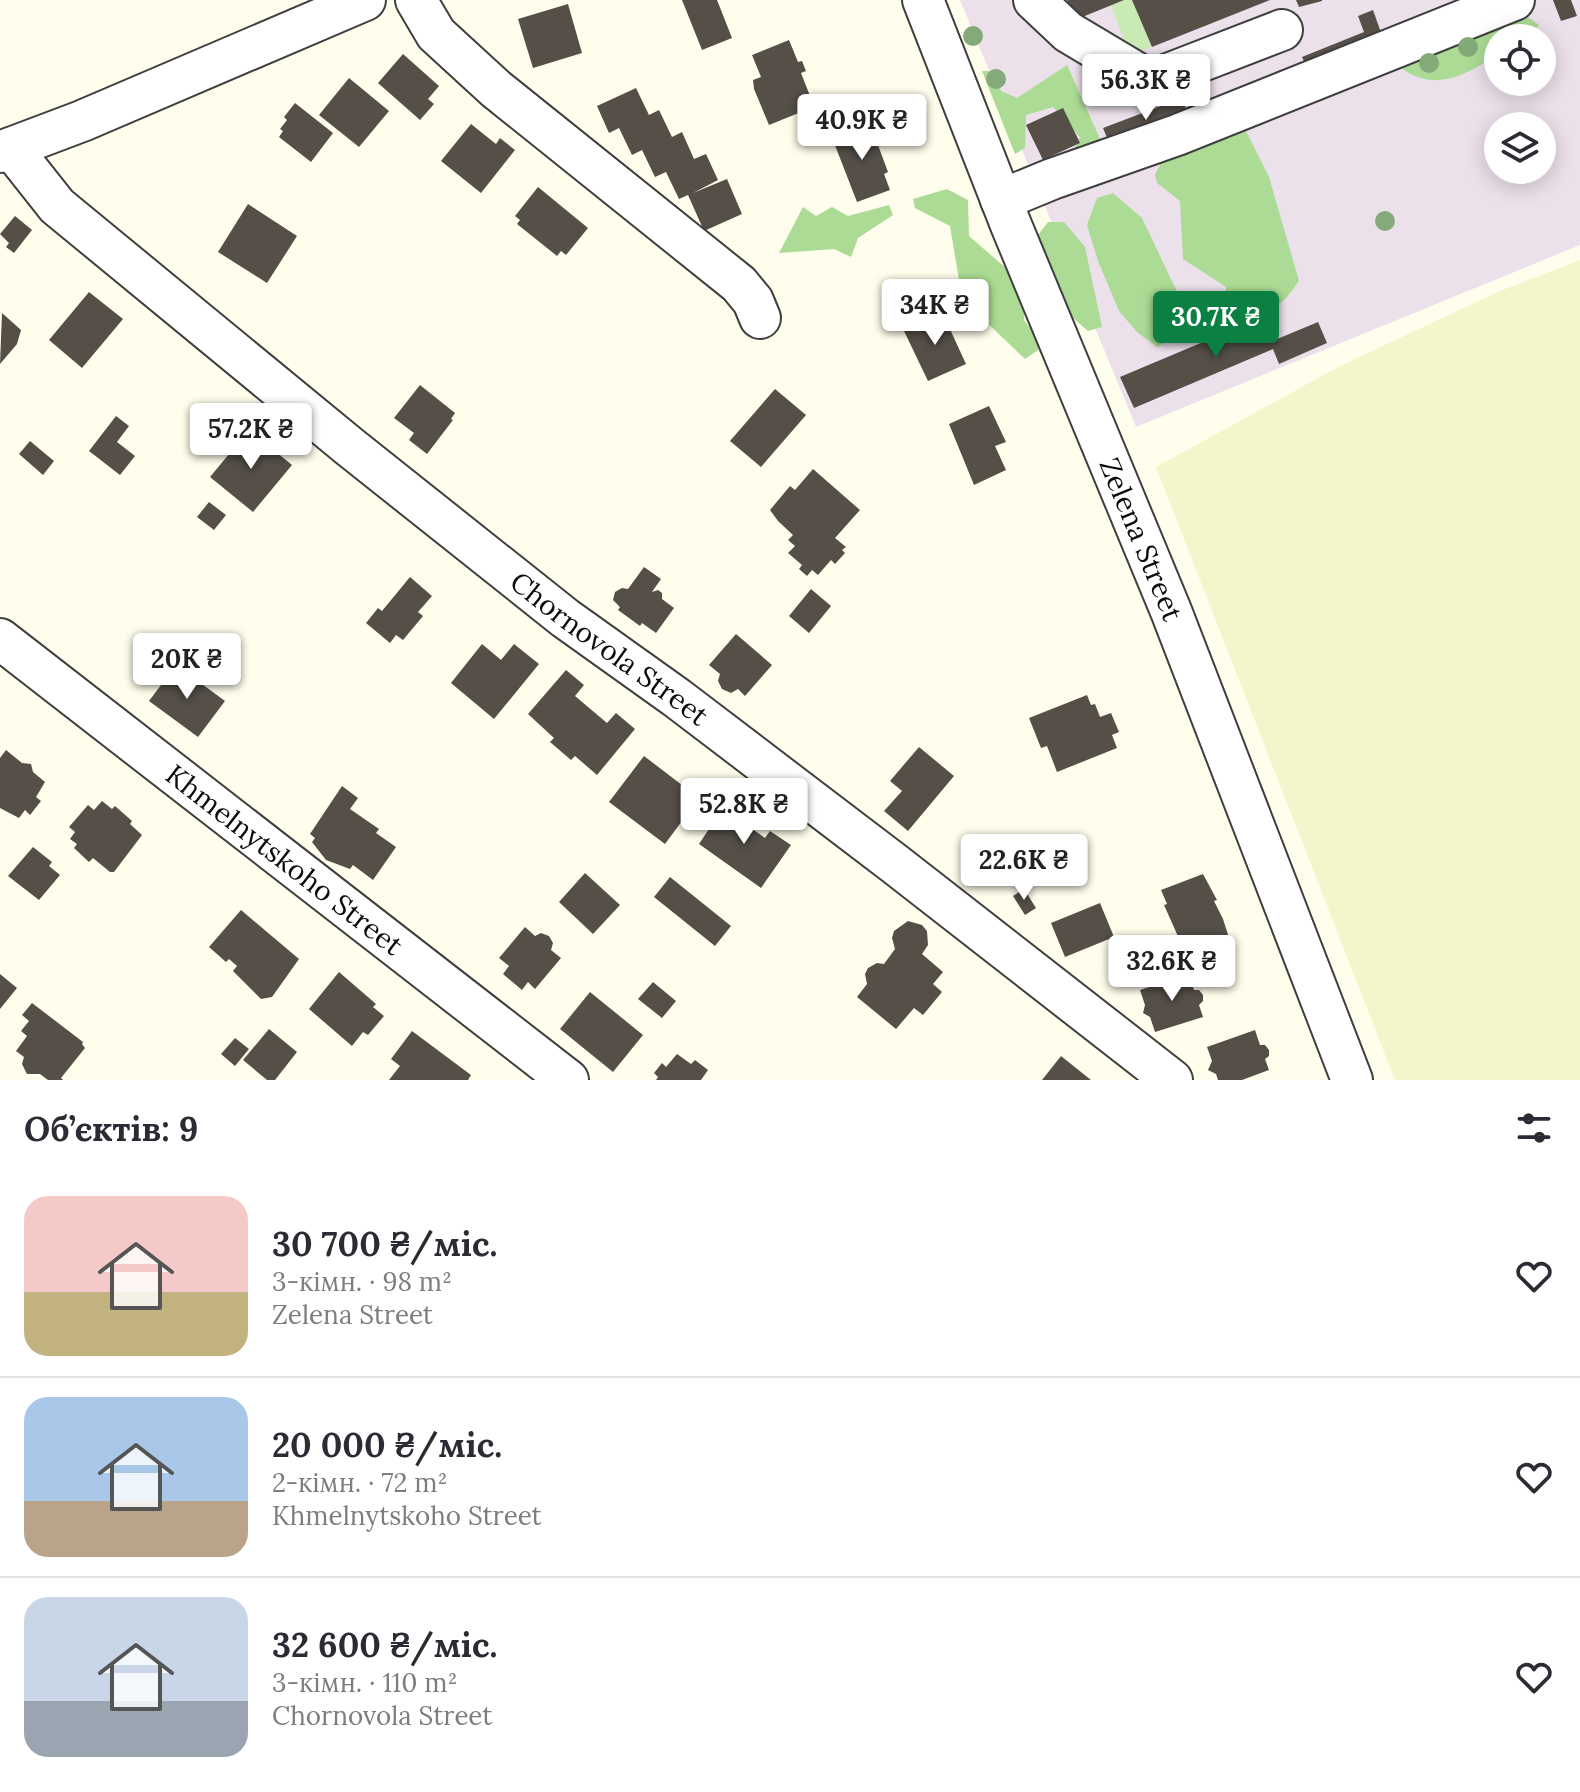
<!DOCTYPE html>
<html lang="uk">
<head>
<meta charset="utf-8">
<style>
  :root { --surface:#fff; --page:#f7f7f7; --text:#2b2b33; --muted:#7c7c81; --line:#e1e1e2; --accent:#0b8043 }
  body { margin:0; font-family:Lora,serif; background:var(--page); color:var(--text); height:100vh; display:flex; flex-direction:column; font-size:30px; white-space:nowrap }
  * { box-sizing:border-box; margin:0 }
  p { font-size:26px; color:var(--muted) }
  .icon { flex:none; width:44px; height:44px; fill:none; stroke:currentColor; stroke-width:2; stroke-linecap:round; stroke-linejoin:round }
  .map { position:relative; height:1080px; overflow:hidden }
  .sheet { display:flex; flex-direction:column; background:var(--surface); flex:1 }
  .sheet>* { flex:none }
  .tools { position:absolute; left:1484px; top:24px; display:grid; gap:16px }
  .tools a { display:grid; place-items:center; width:72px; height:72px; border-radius:50%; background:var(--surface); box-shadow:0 4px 20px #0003; font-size:40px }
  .price { position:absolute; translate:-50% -68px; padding:0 18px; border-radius:8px; background:#fff; color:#222; font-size:26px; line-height:52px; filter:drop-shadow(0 2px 4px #0008) }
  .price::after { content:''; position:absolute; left:50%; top:48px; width:24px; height:18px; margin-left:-12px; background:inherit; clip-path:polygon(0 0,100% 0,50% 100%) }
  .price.on { background:var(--accent); color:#fff }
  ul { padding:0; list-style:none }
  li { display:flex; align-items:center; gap:24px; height:200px; padding:0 24px }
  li+li { border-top:2px solid var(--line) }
  li span { display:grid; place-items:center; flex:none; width:224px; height:160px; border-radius:24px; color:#555 }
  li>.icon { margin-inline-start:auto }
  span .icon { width:96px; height:96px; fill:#fffc; stroke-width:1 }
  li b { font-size:34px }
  h2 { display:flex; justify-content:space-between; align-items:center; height:96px; padding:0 24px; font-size:34px }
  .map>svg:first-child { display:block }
</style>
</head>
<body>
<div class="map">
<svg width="1580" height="1080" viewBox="0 0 1580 1080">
  <rect width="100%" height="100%" fill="#fffeec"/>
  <path fill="#ece0eb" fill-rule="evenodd" d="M960,0H1580V245L1136,427ZM1498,38H1542V82H1498ZM1498,126H1542V170H1498Z"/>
  <path fill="#f4f5cb" d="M1580,260V1080H1395L1156,467L1340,366L1500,291Z"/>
  <path fill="#caeab5" d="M1124,0H1132L1152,47L1138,51L1125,43L1111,5Z"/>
  <path fill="#abdb94" d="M1525,15L1539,25L1528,38H1498V54C1466,75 1436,93 1401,68L1416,50Z
    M1067,65L1100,139L1088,162L1070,159L1080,137L1053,107L1026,115L1025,148L1015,154L982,71H999L996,79L1001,91L1017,98Z
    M1239,128L1246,131L1269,177L1299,281C1294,287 1289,296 1283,301C1271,311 1221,318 1209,311L1226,295V287L1183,259L1180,201L1157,183L1155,174L1165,156Z
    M947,189L968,200L969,236L1014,275L1025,300L1024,320L1039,340L1038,350L1025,359L984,320L959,280L950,226L915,208L913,199Z
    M1113,193L1142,218L1178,294L1177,336L1157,347L1137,332L1119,311L1098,261L1087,225L1097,198Z
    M889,205L893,215L858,238L851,257L834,249L779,253L803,207L816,216L832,207L848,216Z
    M1048,222H1064L1085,247L1102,327L1088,331L1044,293L1038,235Z"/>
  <path fill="#554f48" d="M682,0H717L732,38L702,50Z
    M1067,0H1124L1075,20Z
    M1132,0H1270L1152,47Z
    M1296,0H1322V1L1299,7Z
    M1553,0H1571L1577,16L1561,21Z
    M568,4L582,53L533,68L518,19Z
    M1373,10L1384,41L1308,70L1302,57L1364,32L1358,16Z
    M789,40L798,62L802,61L806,71L801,73L810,96L806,97L811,108L769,125L754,89L753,80L761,77L752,55Z
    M403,54L439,86L428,99L434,104L420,120L378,83Z
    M349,78L389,111L359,147L319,115Z
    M636,88L649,115L659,110L672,137L682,132L694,159L706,154L718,180L693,193L727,179L742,214L704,231L688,195L679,199L666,172L655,177L642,150L632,155L619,128L609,133L597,106Z
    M1182,98L1188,115L1110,145L1103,128Z
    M295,103L333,133L311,162L279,137L283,131L280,129L287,120L284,117Z
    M1063,108L1080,143L1043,160L1026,125Z
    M863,122L870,139L875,137L888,172L884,174L890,190L857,202L831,135Z
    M471,124L496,144L500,138L515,150L481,193L441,161Z
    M538,187L588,228L566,255L561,251L557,256L517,224L520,220L515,216Z
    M248,204L297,236L267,283L218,252Z
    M15,216L32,230L14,253L6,247L9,243L0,234Z
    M89,292L123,319L82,368L49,340Z
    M2,313L21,330L17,344L0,364Z
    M943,314L966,364L928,381L904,331Z
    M1260,318L1270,342L1318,322L1327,343L1279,364L1273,349L1134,408L1120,377Z
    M420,385L455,413L451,419L453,420L427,454L409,440L414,433L394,418Z
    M775,389L806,415L761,467L730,441Z
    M989,406L1006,442L995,446L1006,470L974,485L949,424Z
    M116,416L129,426L117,442L135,456L120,475L89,451Z
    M249,430L292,465L253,512L210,477Z
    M30,441L54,461L43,475L19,454Z
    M813,469L860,510L835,538L846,547L842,550L845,553L835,564L831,560L818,575L812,570L807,576L799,569L802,565L788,553L795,546L788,540L793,535L778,521L770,510L790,486L795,490Z
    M209,502L226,515L214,530L197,517Z
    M644,567L661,579L652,592L658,590L662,593V599L674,608L656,633L642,623L640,626L618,610L620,607L613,600L615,592L622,588L628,589Z
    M410,577L432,596L418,612L423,616L403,640L396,635L390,643L366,623L378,608L382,611Z
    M811,589L831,606L809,633L789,616Z
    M736,634L772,665L745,696L738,689L731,693L722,689L718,681L720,674L709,665Z
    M482,644L501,660L514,644L539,664L494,719L451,683Z
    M176,665L225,701L198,737L149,701Z
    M566,670L584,685L575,696L607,723L616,713L635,729L597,775L575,756L571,760L550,742L554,738L528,714Z
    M1087,695L1091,705L1095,704L1100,717L1111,713L1119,732L1112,735L1117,748L1057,772L1047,746L1041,748L1029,718Z
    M919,747L954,776L908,831L884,811L902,791L890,781Z
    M6,750L22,763L31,764L33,772L45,782L36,797L41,801L30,815L25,810L19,818L0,808V758Z
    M644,756L699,798L665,844L609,802Z
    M342,786L358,798L350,809L379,829L376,833L396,847L373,880L353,865L350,869L326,860L312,842L315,838L310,834Z
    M102,801L112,809L115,806L132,821L130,824L142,835L114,872H110L93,858L89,862L74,848L77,844L70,839L75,832L69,827L88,805L94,810Z
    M727,802L748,817L744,823L765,838L770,831L791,845L761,888L699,844Z
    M33,847L52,862L49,866L60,875L39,900L8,876Z
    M585,873L620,905L593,934L559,902Z
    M1203,874L1217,900L1214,901L1223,919L1231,944L1189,961L1164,905L1167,904L1161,890Z
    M670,877L731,926L715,946L654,897Z
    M1024,889L1036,908L1025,915L1013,896Z
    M1100,903L1114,937L1065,957L1051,923Z
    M241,910L299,959L272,997L261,999L233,971L237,966L229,959L226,962L209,947Z
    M908,921L922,925L927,931L928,945L922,954L943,972L933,984L942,992L923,1015L914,1008L896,1029L857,997L867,984L865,974L868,968L877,963L884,964L895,949L892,938L894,931Z
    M525,927L535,936L541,933L549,936L553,943L551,950L561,958L535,989L528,982L522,990L503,974L509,966L499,958Z
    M339,972L376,1004L373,1007L384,1016L368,1035L363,1032L352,1046L309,1009Z
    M0,974L17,988L0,1009Z
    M1189,974L1194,990H1199L1203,995V1001L1199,1005L1203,1017L1155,1032L1150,1017L1143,1013L1145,1005L1140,990Z
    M653,982L676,1001L662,1018L638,999Z
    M590,992L643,1035L613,1072L560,1029Z
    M32,1003L83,1042L82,1044L85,1048L61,1078L63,1080H48L40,1074H27L22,1064L24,1057L16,1051L27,1036L21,1031L29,1021L22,1015Z
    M269,1029L297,1052L275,1080H267L243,1060Z
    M1255,1030L1260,1045H1265L1269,1050V1056L1265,1059L1269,1070L1242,1080H1218L1216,1074L1208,1070L1212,1061L1207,1047Z
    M412,1031L471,1075L468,1080H389L400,1066L391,1059Z
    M235,1038L249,1049L235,1066L221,1054Z
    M677,1054L691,1064L695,1060L708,1070L701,1080H656L658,1077L654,1073L662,1063L666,1067Z
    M1061,1056L1091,1080H1042Z"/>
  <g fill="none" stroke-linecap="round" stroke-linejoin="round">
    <defs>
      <g id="minor">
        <path d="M416,0L436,34L496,89L739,284L753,301L760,318"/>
        <path id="s1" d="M923,0L1011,225L1171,611L1352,1080"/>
        <path d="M1034,0L1068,32L1150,81L1282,30"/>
        <path id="s2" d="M11,148L57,206L350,447L565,618L677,698L895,864L1172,1080"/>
        <path d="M0,152L82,121L365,0"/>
        <path d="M1001,200L1052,179L1177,135L1514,0"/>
        <path id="s3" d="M0,639L568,1080"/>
      </g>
    </defs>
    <use href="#minor" stroke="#3f3f3f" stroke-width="44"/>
    <use href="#minor" stroke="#fff" stroke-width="40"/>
  </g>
  <g fill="#85aa7a">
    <circle cx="973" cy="36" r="10"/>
    <circle cx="1468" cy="47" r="10"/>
    <circle cx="1429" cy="63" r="10"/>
    <circle cx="996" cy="79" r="10"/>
    <circle cx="1385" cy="221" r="10"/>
  </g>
  <g text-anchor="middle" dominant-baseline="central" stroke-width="8" stroke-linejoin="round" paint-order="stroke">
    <g font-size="28" fill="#0c0c0c" stroke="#fff">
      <text stroke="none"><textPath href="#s1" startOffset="582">Zelena Street</textPath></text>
      <text stroke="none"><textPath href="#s2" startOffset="782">Chornovola Street</textPath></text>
      <text stroke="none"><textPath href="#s3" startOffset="360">Khmelnytskoho Street</textPath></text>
    </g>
  </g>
</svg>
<div class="tools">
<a><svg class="icon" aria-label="locate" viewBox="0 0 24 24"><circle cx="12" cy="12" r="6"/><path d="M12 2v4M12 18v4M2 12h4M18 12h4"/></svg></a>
<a><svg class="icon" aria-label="layers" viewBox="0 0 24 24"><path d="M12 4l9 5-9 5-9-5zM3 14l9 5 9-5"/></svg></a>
</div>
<b class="price" style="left:1146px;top:122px">56.3K ₴</b>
<b class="price" style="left:862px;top:162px">40.9K ₴</b>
<b class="price" style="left:935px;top:347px">34K ₴</b>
<b class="price on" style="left:1216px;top:359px">30.7K ₴</b>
<b class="price" style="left:251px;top:471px">57.2K ₴</b>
<b class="price" style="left:187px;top:701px">20K ₴</b>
<b class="price" style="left:744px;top:846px">52.8K ₴</b>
<b class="price" style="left:1024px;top:902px">22.6K ₴</b>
<b class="price" style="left:1172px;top:1003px">32.6K ₴</b>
</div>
<section class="sheet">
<h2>Об’єктів: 9<svg class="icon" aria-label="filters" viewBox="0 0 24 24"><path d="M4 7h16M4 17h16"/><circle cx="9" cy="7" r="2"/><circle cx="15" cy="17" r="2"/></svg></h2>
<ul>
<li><span style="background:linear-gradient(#f6c9c9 60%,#c2b280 0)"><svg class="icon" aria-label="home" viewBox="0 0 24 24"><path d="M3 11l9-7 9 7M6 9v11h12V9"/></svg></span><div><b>30 700 ₴/міс.</b><p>3-кімн. · 98 m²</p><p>Zelena Street</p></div><svg class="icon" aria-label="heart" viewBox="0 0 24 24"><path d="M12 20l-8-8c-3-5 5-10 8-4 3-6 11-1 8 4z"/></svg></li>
<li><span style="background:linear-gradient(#a9c7e8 65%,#b9a48a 0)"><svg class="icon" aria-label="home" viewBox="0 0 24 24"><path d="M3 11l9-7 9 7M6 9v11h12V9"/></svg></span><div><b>20 000 ₴/міс.</b><p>2-кімн. · 72 m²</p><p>Khmelnytskoho Street</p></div><svg class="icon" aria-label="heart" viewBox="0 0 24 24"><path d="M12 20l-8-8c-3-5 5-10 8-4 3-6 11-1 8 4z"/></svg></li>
<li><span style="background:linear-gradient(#c9d6e8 65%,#9aa5b1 0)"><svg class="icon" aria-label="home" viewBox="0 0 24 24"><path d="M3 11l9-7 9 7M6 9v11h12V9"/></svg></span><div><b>32 600 ₴/міс.</b><p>3-кімн. · 110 m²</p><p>Chornovola Street</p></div><svg class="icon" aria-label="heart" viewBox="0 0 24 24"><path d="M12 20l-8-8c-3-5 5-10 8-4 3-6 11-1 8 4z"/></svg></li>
</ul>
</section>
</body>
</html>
